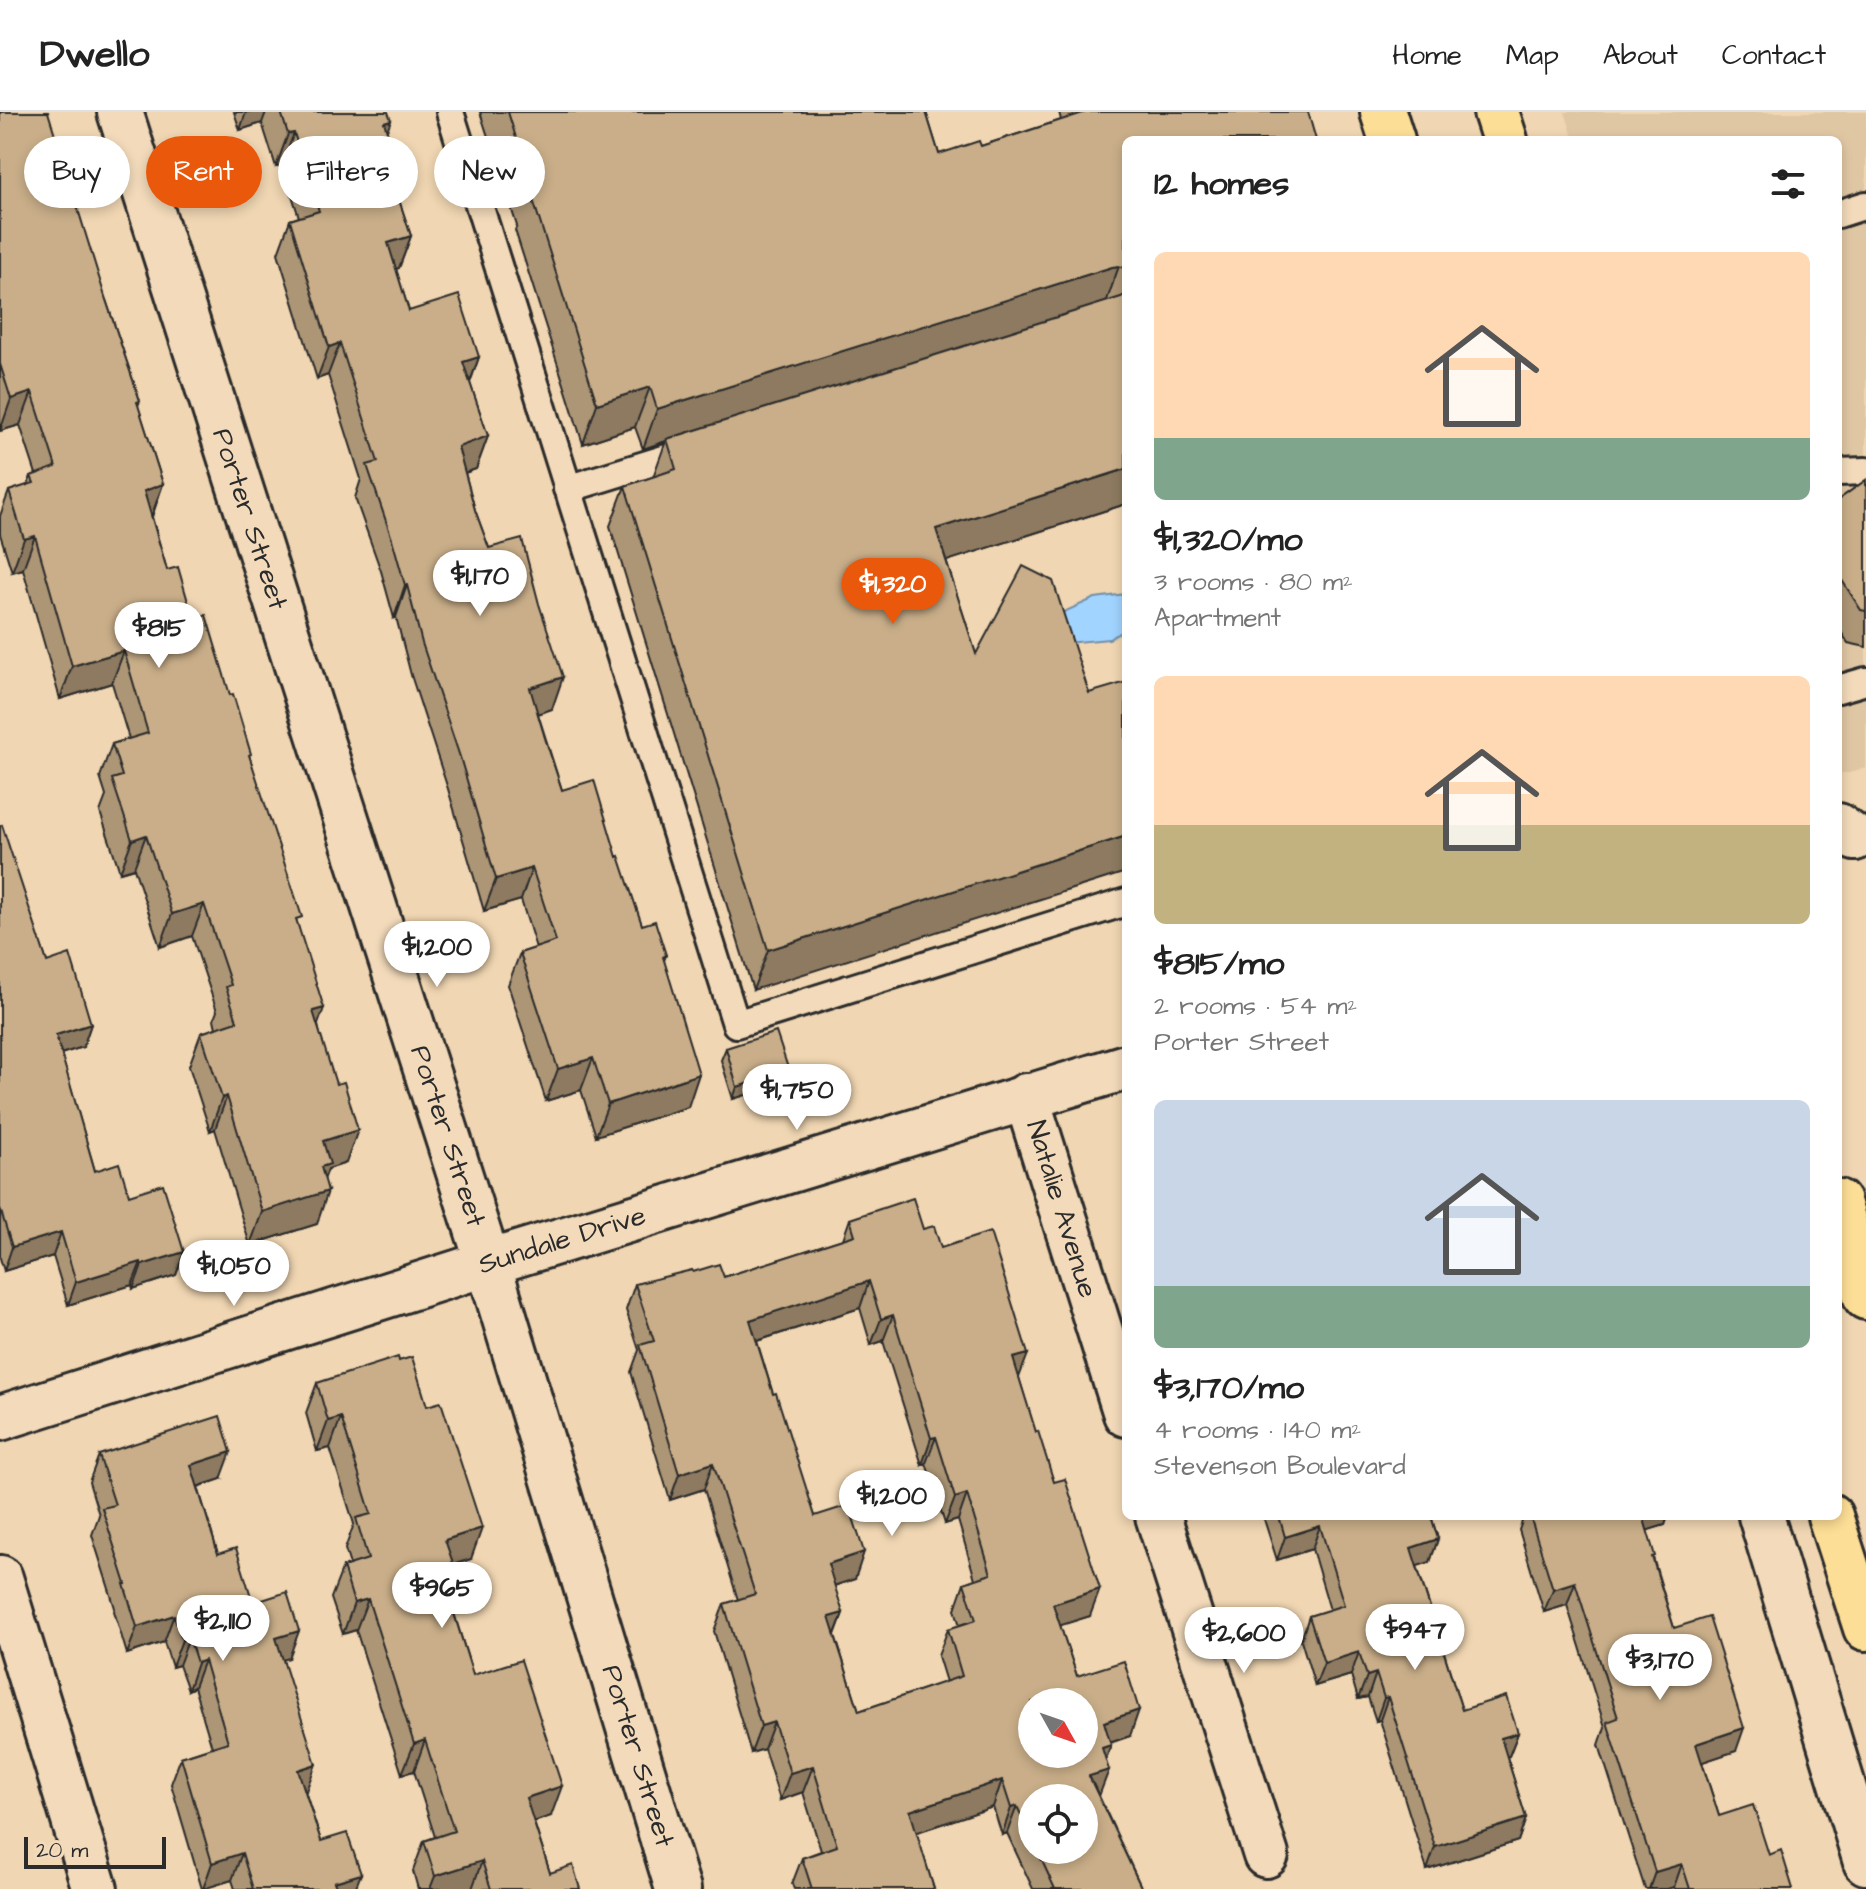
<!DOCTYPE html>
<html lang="en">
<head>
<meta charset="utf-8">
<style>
  :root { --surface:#fff; --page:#f2f2f2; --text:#222; --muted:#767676; --line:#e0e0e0; --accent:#ea580c }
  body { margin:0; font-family:"Architects Daughter",sans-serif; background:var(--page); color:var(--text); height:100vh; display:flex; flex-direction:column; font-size:30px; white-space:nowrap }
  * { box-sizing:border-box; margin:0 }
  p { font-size:26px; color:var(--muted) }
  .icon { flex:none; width:44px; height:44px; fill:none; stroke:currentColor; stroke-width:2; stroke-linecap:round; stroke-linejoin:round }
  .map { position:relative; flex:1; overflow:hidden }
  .drawer { position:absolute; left:1122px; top:24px; width:720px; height:1384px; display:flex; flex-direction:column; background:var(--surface); border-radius:12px; box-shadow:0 4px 12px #0003 }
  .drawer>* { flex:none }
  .hud { position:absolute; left:24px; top:24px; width:760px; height:72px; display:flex; gap:16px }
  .needle { width:52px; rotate:130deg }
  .fabs { position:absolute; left:1018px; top:1576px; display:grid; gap:16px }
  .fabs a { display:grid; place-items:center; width:80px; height:80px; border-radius:50%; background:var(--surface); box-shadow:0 4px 12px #0003; font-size:40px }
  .scale { position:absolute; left:24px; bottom:20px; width:142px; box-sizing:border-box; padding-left:8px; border:4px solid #2b2b2b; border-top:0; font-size:22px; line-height:28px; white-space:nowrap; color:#2b2b2b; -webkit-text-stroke:6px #f2daba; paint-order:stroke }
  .price { position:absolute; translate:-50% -68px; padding:0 18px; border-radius:28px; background:#fff; color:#222; font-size:26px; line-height:52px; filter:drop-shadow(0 2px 4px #0008) }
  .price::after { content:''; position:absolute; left:50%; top:48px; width:24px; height:18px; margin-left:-12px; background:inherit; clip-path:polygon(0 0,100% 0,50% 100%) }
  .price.current { background:var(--accent); color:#fff }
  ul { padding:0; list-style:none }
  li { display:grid; align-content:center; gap:16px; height:424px; padding:0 32px }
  li span { display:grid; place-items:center; height:248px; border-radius:12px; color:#555 }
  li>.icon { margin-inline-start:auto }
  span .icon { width:144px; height:144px; fill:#fffc; stroke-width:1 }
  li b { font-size:34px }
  h2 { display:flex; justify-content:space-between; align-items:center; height:96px; padding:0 32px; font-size:34px }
  .pill { padding:0 28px; border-radius:36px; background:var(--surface); box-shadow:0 4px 12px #0003; font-size:28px; line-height:72px }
  .pill.current { background:var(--accent); color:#fff }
  header { display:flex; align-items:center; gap:48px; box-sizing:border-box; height:112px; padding:0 40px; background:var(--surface); border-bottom:2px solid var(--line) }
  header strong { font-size:38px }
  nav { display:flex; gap:44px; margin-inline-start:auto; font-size:28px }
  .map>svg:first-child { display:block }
</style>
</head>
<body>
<header>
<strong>Dwello</strong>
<nav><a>Home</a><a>Map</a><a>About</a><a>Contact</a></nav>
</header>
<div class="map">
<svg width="1866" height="1777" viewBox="0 0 1866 1777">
  <rect width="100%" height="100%" fill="#f0d6b2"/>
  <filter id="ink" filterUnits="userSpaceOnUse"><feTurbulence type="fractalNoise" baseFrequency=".0125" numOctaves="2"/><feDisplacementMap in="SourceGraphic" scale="16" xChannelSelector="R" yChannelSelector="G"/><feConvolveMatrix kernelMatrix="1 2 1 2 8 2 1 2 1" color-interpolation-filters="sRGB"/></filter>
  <g filter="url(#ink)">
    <path fill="#e0c7a4" d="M1565,0H1866V656L1849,661H1838V28H1574Z"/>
    <path fill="#a1d4ff" stroke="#7290aa" stroke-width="2" d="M1126,482V517L1109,527L1066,531L1057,503L1095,486Z"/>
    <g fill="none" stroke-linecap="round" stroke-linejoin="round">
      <defs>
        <path id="lane" d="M450,0L736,912L1126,790
          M1838,102L1866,93
          M1838,360L1866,359
          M567,377L690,339
          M1838,577L1866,569"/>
        <path id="street" d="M120,0L488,1151L678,1777
          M1026,984L1126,1302
          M0,1306L488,1151L1126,955
          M1158,1404L1266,1743
          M1761,1404L1866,1750
          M0,1466L95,1777"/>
        <path id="secondary" d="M1838,714L1855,726"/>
        <path id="primary" d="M1383,0L1392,28
          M1496,0L1505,28
          M1838,1090L1866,1185
          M1830,1404L1866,1516"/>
      </defs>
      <use href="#lane" stroke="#2b2b2b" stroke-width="32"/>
      <use href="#street" stroke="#2b2b2b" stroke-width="50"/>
      <use href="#secondary" stroke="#2b2b2b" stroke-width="50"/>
      <use href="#primary" stroke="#2b2b2b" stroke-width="50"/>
      <use href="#lane" stroke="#f2daba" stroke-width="26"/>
      <use href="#street" stroke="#f2daba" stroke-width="44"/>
      <use href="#secondary" stroke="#f2daba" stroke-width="44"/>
      <use href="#primary" stroke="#fdde96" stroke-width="44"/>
    </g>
    <path fill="#ad9676" stroke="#2b2b2b" stroke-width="2" fill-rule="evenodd" d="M0,0L106,188L140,289L138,294L163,372L152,405L167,458L193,507L230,583L250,646L298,814L346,1051L328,1057L324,1066L317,1112L250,1133L215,1017L210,1019L189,954L201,921L216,916L214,907L217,899L192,824L160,835L134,756L120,760L100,700L106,684L100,665L112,632L129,627L112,571L60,587L23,457L12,460L0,422V404L9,379L28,373L31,364L36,362L20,313L0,319Z
      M234,0H388L387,19L402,64L396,79L411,124L399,156L396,157L409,199L479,245L470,271L488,324L476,357L465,361L475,398L489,436L552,597L538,602L562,678L617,745L642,813L666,843L664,849L688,995L596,1024L581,978L546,989L508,873L520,841L536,836L521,788L484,799L448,677L411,563L396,505L394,506L381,459L355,386L361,367L328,263L317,267L278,141L290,108L299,105L282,53L276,55L262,11L240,18Z
      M480,0H926L939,42L981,34L1061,8L1059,0H1308L1126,28V392L946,449L976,542L1053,469L753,878L610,414L625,374L653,365L666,329L643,337L635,315L583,332L515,118L517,114Z
      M1866,368V535L1848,531L1838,515V388Z
      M0,714L47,850L91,912L83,935L61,942L95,1059L129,1083L184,1140L176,1163L133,1177L132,1173L68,1193L53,1144L4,1159L0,1146Z
      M726,936L789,959L784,971L733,987L721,948Z
      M850,1107L923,1117L941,1136L1019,1266L1090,1504L1060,1513L1077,1564L1130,1624L1110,1631L1111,1633L1106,1647L1099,1684L1142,1777H1033L1007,1721L1002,1723L993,1695L916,1720L934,1777H794L792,1772L802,1746L821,1739L803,1680L780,1688L764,1637L751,1641L714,1519L724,1492L738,1488L704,1377L670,1388L631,1260L639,1238L626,1198L635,1172L693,1160L724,1165L843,1127ZM860,1196L871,1233L883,1229L922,1353L926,1351L945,1412L958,1408L975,1467L964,1471L955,1497L960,1514L948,1517L938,1544L946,1570L859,1599L835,1523L843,1501L834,1474L855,1467L815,1404L773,1282L757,1229ZM1032,1686L1084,1738H1032Z
      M317,1271L471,1447L452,1453L448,1463L453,1477L450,1488L473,1563L551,1704L534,1710L550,1761L580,1777H418L413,1759L424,1729L435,1725L414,1659L402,1662L356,1518L343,1522L331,1486L343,1455L350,1453L345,1437L354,1412L330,1336L317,1339L306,1301Z
      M99,1343L221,1367L198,1375L218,1442L253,1491L289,1546L283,1547L306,1679H305L321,1729L355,1777H235L232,1768L202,1777L171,1672L181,1645L212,1635L194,1575L188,1578L179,1553L172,1555L164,1530L127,1542L114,1499L115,1496L92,1423L99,1403L89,1370Z
      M1263,1404H1431L1438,1427L1430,1450L1417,1454L1462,1598L1518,1621L1509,1644L1507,1645L1526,1706L1518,1729L1427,1758L1380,1608L1376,1609L1368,1585L1358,1587L1351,1563L1315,1574L1301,1528L1309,1504L1330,1498L1312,1437L1277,1448Z
      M1524,1404H1668L1665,1413L1647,1418L1654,1449L1674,1516L1736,1639L1702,1650L1719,1704L1769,1743L1793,1777H1675L1674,1775L1667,1777H1645L1599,1633L1605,1615L1567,1493L1544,1500L1519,1418Z"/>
    <path fill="#8d7a60" stroke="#2b2b2b" stroke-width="2" d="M246,0H266L262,11L240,18Z
      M391,8L379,40L384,10Z
      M294,21L282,53L276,55L288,22Z
      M402,64L390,97L392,67Z
      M411,124L399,156L376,163L388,131Z
      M1119,154L1105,194L667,327L666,329L643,337L657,297L1112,155Z
      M340,231L328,263L317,267L329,235Z
      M479,245L467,278L463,250Z
      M650,275L635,315L583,332L597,292Z
      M32,280L20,313L0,319L11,287Z
      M488,324L476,357L446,367L458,335Z
      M1126,357V392L922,457L936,417Z
      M163,372L151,405L144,379Z
      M35,424L23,457L12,460L24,427Z
      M405,473H407L396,505L394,506Z
      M124,539L112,571L60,587L72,554Z
      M563,565L552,597L518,608L530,576Z
      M146,723L134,756L120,760L132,728Z
      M1126,724V760L753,878L768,838Z
      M532,756L521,788L484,799L496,767Z
      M204,792L192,824L160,835L172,802Z
      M324,896L312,929L313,899Z
      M91,912L83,935L47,946L56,923Z
      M593,946L581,978L546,989L558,957Z
      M789,959L784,971L733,987L737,975Z
      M699,962L688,995L596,1024L608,992Z
      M227,984L215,1017L210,1019L222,986Z
      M358,1018L346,1051L328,1057L319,1082L328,1079L317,1112L250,1133L262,1100L323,1029Z
      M61,1120L53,1144L4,1159L12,1135Z
      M184,1140L176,1163L133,1177L142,1153Z
      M141,1150L132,1173L68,1193L76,1170Z
      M869,1169L860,1196L741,1234L750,1208Z
      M893,1203L883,1229L871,1233L881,1207Z
      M1028,1242L1018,1268L1013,1246Z
      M341,1305L330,1336L317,1339L328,1309Z
      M936,1325L926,1351L922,1353L931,1326Z
      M231,1340L221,1367L181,1380L191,1353Z
      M713,1351L704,1377L670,1388L679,1362Z
      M967,1382L958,1408L945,1412L955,1386Z
      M1640,1404H1668L1665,1413L1633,1423Z
      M1320,1414L1312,1437L1277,1448L1285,1425Z
      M482,1416L471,1447L452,1453L442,1481L445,1428Z
      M1438,1427L1430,1450L1402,1459L1411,1436Z
      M864,1440L855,1467L818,1479L828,1452Z
      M1575,1470L1567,1493L1544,1500L1553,1477Z
      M1100,1477L1090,1504L1043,1519L1053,1492Z
      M368,1487L356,1518L343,1522L354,1491Z
      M843,1501L833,1527L829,1505Z
      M174,1503L164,1530L127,1542L137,1515Z
      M299,1519L289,1546L267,1553L276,1526Z
      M189,1526L179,1553L172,1555L182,1528Z
      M1359,1540L1351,1563L1315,1574L1324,1551Z
      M204,1548L194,1575L188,1578L197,1551Z
      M1376,1561L1368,1585L1358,1587L1367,1564Z
      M1388,1585L1380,1608L1376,1609L1384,1586Z
      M1139,1598L1130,1624L1094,1636L1104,1610Z
      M774,1610L764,1637L751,1641L761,1614Z
      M1744,1616L1736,1639L1688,1655L1696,1632Z
      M1518,1621L1509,1644L1492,1649L1501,1626Z
      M425,1628L414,1659L402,1662L414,1632Z
      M1111,1633L1101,1660L1102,1636Z
      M316,1652L306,1679L288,1685L298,1658Z
      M813,1654L803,1680L780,1688L790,1661Z
      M1109,1658L1099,1684L1089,1664Z
      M1002,1668L993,1695L900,1726L910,1699Z
      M562,1674L551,1704L514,1716L526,1686Z
      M1017,1694L1007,1721L1002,1723L1011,1696Z
      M1526,1706L1518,1729L1427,1758L1435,1735Z
      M242,1741L232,1768L203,1777L212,1751Z
      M482,1749L472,1777H430L435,1764Z
      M1682,1752L1674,1775L1667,1777H1649L1655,1760Z
      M361,1762L355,1777H332L334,1770Z"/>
    <path fill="#c9ae89" stroke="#2b2b2b" stroke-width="2" fill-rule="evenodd" d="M0,0H48L106,188L140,289L137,290L163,372L144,379L167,458L178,455L193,507L206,503L230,583L233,582L251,642L249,643L302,805L296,807L324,896L313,899L336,972L344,970L358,1018L323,1029L330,1052L321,1055L328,1079L262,1100L227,984L222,986L201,921L237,909L226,875L231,873L204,792L172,802L146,723L132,728L112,667L122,664L112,632L148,621L124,539L72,554L35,424L24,427L9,379L34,371L31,364L56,355L32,280L11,287L0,252Z
      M281,0H388L391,8L384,10L402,64L392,67L411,124L388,131L409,199L459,183L479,245L463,250L488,324L458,335L475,398L489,436L522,427L539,492L563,565L530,576L545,626L562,678L594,668L617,745L619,744L642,813L655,809L666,843L663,845L699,962L608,992L593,946L558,957L520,841L556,829L532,756L496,767L460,645L422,531L407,473H405L392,427L367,353L378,350L340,231L329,235L290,108L319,99L294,21L288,22Z
      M508,0H926L939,42L979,29L981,34L1086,0H1308L1316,28H1126V157L1119,154L1112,155L657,297L650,275L597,292L530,78L532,77Z
      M1126,182V357L936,417L976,542L1023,454L1053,469L1089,581L1126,570V724L768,838L625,374L676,357L667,327L1121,185Z
      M1866,368V499L1861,498L1838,462V388Z
      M2,713L47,850L70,842L91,912L56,923L95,1059L119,1051L129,1083L163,1072L184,1140L142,1153L141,1150L76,1170L61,1120L12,1135L0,1096V714Z
      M776,920L789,959L737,975L726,936Z
      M913,1086L923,1117L934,1114L941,1136L990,1120L1028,1242L1013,1246L1036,1320L1038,1319L1054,1370L1065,1367L1100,1477L1053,1492L1077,1564L1124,1549L1139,1598L1104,1610L1111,1633L1102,1636L1109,1658L1089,1664L1142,1777H1055L1037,1738H1084V1686H1032V1727L1017,1694L1011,1696L1002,1668L910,1699L934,1777H812L802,1746L837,1734L813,1654L790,1661L774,1610L761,1614L724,1492L755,1482L713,1351L679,1362L640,1233L654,1229L635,1172L692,1158L693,1160L719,1152L724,1165L855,1123L850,1107ZM869,1169L881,1207L893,1203L931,1326L936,1325L955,1386L967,1382L991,1462L964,1471L976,1508L948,1517L962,1564L859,1599L829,1505L843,1501L828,1452L864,1440L849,1393L815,1404L776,1281L773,1282L750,1208ZM1032,1590H1084V1642H1032Z
      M398,1245L399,1249L412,1245L427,1294L441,1290L482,1416L445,1428L453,1451L445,1454L453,1477L447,1479L473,1563L521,1548L562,1674L526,1686L550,1761L573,1753L580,1777H491L482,1749L435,1764L424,1729L454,1719L425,1628L414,1632L368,1487L354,1491L343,1455L368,1447L356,1406L371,1402L341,1305L328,1309L317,1271Z
      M220,1304L231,1340L191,1353L218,1442L236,1436L253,1491L287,1480L299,1519L276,1526L316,1652L298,1658L321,1729L347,1721L361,1762L334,1770L337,1777H253L242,1741L212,1751L181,1645L228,1630L204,1548L197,1551L189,1526L182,1528L174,1503L137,1515L124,1472H126L102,1396L115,1393L99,1343Z
      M1279,1404H1431L1438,1427L1411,1436L1462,1598L1506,1584L1518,1621L1501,1626L1526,1706L1435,1735L1388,1585L1384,1586L1376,1561L1367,1564L1359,1540L1324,1551L1309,1504L1344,1493L1320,1414L1285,1425Z
      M1530,1404H1643L1655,1444L1652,1445L1674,1516L1709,1505L1744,1616L1696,1632L1719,1704L1753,1693L1769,1743L1781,1738L1793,1777H1690L1682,1752L1655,1760L1607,1610L1618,1606L1575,1470L1553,1477Z"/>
  </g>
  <g text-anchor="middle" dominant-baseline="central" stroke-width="8" stroke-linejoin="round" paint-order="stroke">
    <g font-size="28" fill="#2b2b2b" stroke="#f2daba">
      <text transform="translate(250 407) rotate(72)">Porter Street</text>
      <text transform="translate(448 1024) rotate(72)">Porter Street</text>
      <text transform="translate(1062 1097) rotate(73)">Natalie Avenue</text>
      <text transform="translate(562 1128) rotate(-17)">Sundale Drive</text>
      <text transform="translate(638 1644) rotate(73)">Porter Street</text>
    </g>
  </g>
</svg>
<div class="fabs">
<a><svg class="needle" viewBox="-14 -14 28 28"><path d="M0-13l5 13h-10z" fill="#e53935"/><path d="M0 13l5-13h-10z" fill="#767676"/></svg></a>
<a><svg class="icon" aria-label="locate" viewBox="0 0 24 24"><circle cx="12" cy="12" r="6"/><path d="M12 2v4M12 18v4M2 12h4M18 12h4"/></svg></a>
</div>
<div class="scale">20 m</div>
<b class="price" style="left:480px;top:506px">$1,170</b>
<b class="price current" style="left:893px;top:514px">$1,320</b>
<b class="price" style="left:159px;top:558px">$815</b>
<b class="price" style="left:437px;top:877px">$1,200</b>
<b class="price" style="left:797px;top:1020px">$1,750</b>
<b class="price" style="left:234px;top:1196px">$1,050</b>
<b class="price" style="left:892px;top:1426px">$1,200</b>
<b class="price" style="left:442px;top:1518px">$965</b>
<b class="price" style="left:223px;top:1551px">$2,110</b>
<b class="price" style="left:1415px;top:1560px">$947</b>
<b class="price" style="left:1244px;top:1563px">$2,600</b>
<b class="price" style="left:1660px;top:1590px">$3,170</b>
<div class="hud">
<a class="pill">Buy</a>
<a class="pill current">Rent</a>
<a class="pill">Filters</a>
<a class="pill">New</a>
</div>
<section class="drawer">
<h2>12 homes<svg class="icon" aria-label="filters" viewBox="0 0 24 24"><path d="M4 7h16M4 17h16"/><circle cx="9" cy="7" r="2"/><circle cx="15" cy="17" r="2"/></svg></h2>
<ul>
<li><span style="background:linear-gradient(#ffd9b3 75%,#7fa58c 0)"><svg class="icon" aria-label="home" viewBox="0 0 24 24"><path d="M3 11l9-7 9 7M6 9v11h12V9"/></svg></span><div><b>$1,320/mo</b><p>3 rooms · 80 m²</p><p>Apartment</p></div></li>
<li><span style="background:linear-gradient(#ffd9b3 60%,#c2b280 0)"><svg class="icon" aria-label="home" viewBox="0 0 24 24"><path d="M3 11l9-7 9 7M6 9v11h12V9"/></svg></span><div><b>$815/mo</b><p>2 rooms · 54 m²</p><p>Porter Street</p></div></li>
<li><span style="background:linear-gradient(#c9d6e8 75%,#7fa58c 0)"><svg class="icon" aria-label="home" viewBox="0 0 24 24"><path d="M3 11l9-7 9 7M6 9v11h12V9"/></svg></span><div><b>$3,170/mo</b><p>4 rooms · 140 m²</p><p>Stevenson Boulevard</p></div></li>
</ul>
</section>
</div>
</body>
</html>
